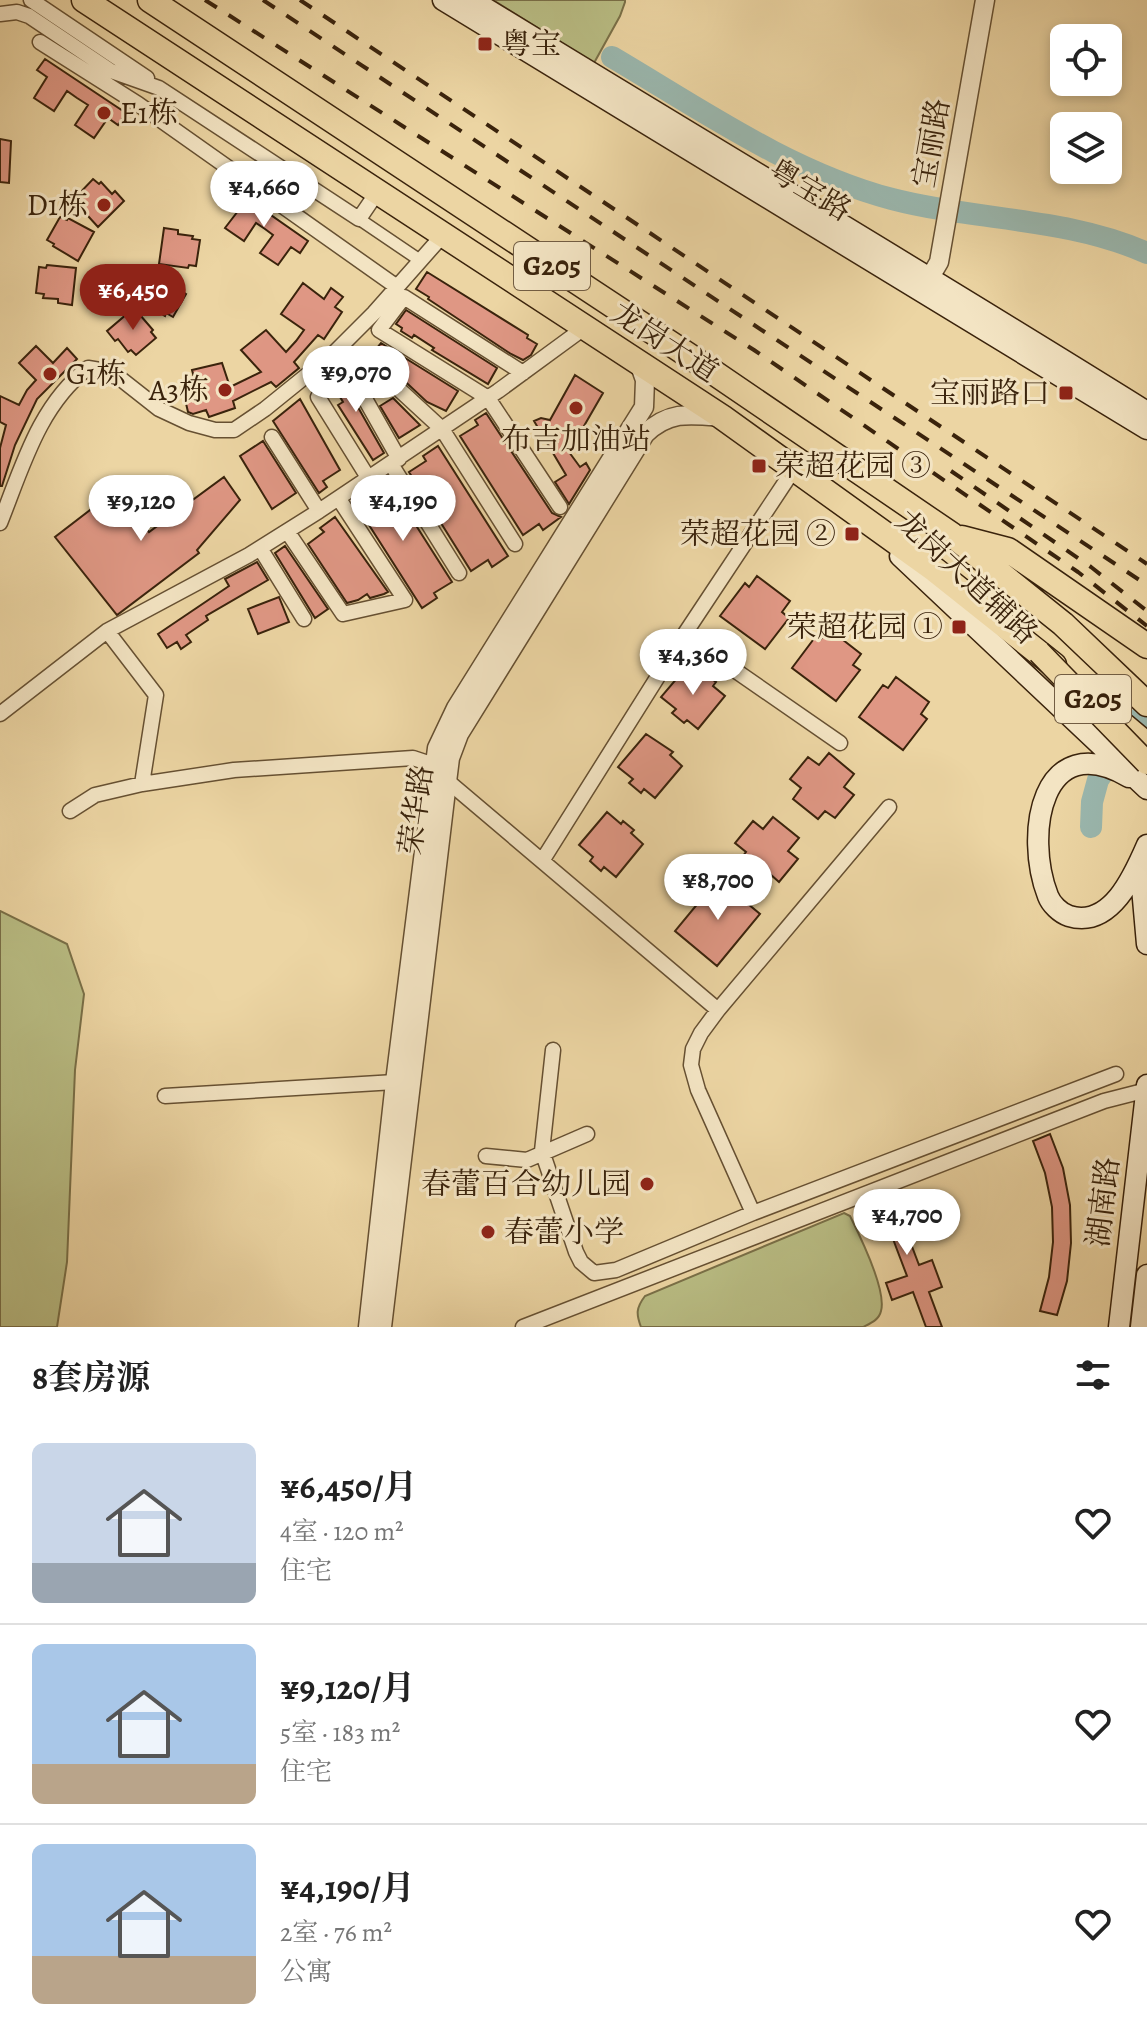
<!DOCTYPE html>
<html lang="zh">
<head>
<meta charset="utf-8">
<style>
  :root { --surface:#fff; --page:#f2f2f2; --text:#222; --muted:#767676; --line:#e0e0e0; --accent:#8f2418 }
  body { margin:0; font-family:Alegreya,"Noto Serif SC",serif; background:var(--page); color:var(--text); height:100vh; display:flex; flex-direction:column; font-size:30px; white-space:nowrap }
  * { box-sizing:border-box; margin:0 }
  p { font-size:26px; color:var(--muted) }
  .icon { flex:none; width:44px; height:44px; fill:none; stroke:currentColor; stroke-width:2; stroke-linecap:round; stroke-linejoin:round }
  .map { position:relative; height:1327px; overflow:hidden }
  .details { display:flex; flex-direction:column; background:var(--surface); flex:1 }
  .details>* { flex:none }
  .buttons { position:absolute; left:1050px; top:24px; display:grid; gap:16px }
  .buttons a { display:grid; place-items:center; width:72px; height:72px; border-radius:12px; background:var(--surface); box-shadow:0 4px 12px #0003; font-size:40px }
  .price { position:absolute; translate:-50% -68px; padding:0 18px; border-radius:28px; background:#fff; color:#222; font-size:26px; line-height:52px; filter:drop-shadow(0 2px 4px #0008) }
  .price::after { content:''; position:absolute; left:50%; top:48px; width:24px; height:18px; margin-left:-12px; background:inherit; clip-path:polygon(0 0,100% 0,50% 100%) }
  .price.on { background:var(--accent); color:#fff }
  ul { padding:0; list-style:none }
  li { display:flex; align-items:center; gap:24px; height:200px; padding:0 32px }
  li+li { border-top:2px solid var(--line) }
  li span { display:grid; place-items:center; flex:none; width:224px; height:160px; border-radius:12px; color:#555 }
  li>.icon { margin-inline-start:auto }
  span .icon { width:96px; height:96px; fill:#fffc; stroke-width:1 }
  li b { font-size:34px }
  h2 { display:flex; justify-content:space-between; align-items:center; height:96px; padding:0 32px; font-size:34px }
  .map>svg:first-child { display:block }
</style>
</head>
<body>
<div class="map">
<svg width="1147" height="1327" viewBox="0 0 1147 1327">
  <rect width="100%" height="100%" fill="#ecd5a3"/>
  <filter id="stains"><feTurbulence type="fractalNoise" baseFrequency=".0025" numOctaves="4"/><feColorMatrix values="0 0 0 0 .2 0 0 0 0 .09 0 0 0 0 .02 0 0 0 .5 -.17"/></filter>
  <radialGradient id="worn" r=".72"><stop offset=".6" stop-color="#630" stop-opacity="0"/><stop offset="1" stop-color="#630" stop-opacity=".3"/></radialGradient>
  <path fill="#b9bd84" stroke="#7a7048" stroke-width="2" d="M493,0H625V2L620,16L594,63Z
    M0,911L67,944L84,994L75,1070L67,1262L57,1327H0Z
    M844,1213L850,1216C860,1236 887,1290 881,1311C879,1320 871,1323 863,1327H641C636,1314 636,1308 645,1296Z"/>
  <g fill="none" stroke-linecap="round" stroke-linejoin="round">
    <path stroke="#9ab7ae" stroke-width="22" d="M612,57C702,110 790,172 892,199C976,221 1067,217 1147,253
      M1091,827L1092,802L1098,780L1147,708"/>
  </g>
  <path fill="#df9784" stroke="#3a230c" stroke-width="2" d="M45,59L126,113L118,125L108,118L94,138L75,125L88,105L77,98L67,91L54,111L34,98L47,77L37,70Z
    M0,139L11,141L9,183L0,182Z
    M93,179L99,184L101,182L112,194L115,191L124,201L98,227L78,205L80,203L75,198Z
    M238,192L308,241L300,253L291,247L278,265L260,253L273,235L265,229L256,223L244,241L225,228L238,211L229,204Z
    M60,217L67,220L68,218L94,232L78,261L53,246L54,244L47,240Z
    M164,228L178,230V234L193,236L192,239L200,240L196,266L189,265L188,268L159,264Z
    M47,265L76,268L72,305L58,303V299L43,298L44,294L36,293L39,267L46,268Z
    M156,272L181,287L180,290L186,294L173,317L166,313L165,316L140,301Z
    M427,272L528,335L527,338L537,344L531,355L523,360L511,354L428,299L429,297L416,289Z
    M303,283L324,299L331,288L343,297L335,307L342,312L324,339L318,335L294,362L299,368L276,387L271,382L233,401L235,408L209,417L206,410L193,414L188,412L185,399L199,396L192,370L222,363L230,387L261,372L241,350L266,330L286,352L296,341L304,330L281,314Z
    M134,308L153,330L151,332L156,338L136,355L131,350L128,352L118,339L115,341L107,331Z
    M406,310L497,368L488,384L432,350L434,348L414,335L412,338L401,331L402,328L396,324Z
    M381,343L458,391L446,411L427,402L396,373L378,369L370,365L367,360Z
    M36,346L53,363L67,348L77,359L37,399L15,445L2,486H0V448L6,425L0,422V396L19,405L27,390L36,380L19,363Z
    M345,370L356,388L355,402L384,453L373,460L338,405L343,402L330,380Z
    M575,375L603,393L569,452L580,467L586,463L590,470L569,504L555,482L566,475L534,421L541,418L550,420Z
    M393,398L420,425L399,438L380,406Z
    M300,399L340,470L323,481L327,487L319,493L273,421Z
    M486,413L552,513L561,517L543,530L539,524L523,535L460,436L478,425L475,420Z
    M263,441L296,493L272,509L240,456Z
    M438,446L508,556L492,567L488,560L471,571L409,472L426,461L423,456Z
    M224,477L240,500L197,550L199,553L117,615L55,537L116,490L149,532Z
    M389,483L452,582L434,593L437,598L422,608L353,500L370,489L372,493Z
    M335,517L388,592L384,594L370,598L367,594L358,600L347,603L308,544L324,532L320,528Z
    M285,546L328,609L315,618L275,553Z
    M257,562L268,580L206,616L208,620L186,635L191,642L181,649L177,642L167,648L158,634L229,586L225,579Z
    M757,576L790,601L782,612L789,618L765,649L720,616L745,583L749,587Z
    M279,597L289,622L258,634L248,609Z
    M829,629L861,654L853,665L860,670L836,701L792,668L816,636L821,639Z
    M689,664L716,682L713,686L725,696L698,729L687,720L684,723L672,713L676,709L661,697Z
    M896,677L929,702L921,714L927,719L903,750L859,717L883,685L888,688Z
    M646,734L673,752L670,755L682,766L655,798L644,789L641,793L629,783L633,779L618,767Z
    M829,753L854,774L844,787L854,795L835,818L825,811L818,819L793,799L801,788L790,779L808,757L819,765Z
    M607,812L621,824L623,821L634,830L631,833L643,844L616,877L604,867L601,871L590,861L593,857L579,845Z
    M773,817L799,838L788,851L798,859L779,882L770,874L763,883L738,862L746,852L735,843L753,821L763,829Z
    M718,879L760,914L717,966L675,931Z
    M1050,1134L1063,1168L1070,1205L1071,1243L1067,1281L1057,1315L1040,1311L1049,1277L1053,1242L1052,1207L1045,1173L1033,1141Z
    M892,1194L895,1201L908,1196L918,1223L905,1228L919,1265L932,1260L942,1287L929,1292L942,1327H926L913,1292L892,1300L886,1283L907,1276L896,1247L889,1228L868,1236L862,1219L883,1212L878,1200Z"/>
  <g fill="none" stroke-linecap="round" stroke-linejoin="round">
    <defs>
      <path id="pedestrian" d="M359,219L421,261"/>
      <path id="minor" d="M31,0L147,78
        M0,14L17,12L29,16L111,71L159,88L359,219L378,191
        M40,42L138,104L397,287
        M523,373L404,297L379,330L488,398L560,507
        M318,397L369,479
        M272,437L319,511
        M399,459L364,397L367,388L380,379L390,381L442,429L515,544
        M391,464L459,573
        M0,523C22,468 39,405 88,368L112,372L159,409L189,423L215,430H234L265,409L333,354L374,313L443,235
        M287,531L343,614L405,600L339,499
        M260,548L304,619
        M107,631L156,695L142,784
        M684,635L840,743
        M0,714L107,631L249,555L319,511L498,391L584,328
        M70,811L95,795L142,784L234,770L413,758L425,762L718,1010
        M542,861L684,635L794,469
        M553,1050L542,1151L576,1252L581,1262L594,1273L616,1270L753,1213L1116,1074
        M165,1096L395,1082
        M486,1156L527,1160L587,1134
        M753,1213L698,1090L691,1065L693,1049L701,1033L718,1010L889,807
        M523,1327L1104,1101L1147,1090"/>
      <path id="tertiary" d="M923,289L939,262L985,0
        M368,1327L395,1082L437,748L456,708L644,407L645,380L639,363
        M382,1327L447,782L450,758L459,734L645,434C669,411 689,414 721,417"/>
      <path id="secondary" d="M443,0L1147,429
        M472,0C697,138 923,272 1147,412
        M900,556L1147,789
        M1129,777C1041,726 1024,835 1048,896C1051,904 1060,913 1069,916C1111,929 1134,875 1147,845
        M1140,865L1147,944
        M1119,1327L1147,1085
        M1141,1327L1147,1275"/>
      <path id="trunk" d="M84,0L722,417L935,570L1054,665
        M150,0L691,357L952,535L1063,624L1147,704
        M962,538L1008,550L1147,646
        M1109,713L1147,745"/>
    </defs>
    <use href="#pedestrian" stroke="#665032" stroke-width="14"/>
    <use href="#minor" stroke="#665032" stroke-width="17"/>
    <use href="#tertiary" stroke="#665032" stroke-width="21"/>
    <use href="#secondary" stroke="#3a230c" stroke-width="23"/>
    <use href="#trunk" stroke="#3a230c" stroke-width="27"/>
    <use href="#pedestrian" stroke="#f3e4c3" stroke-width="11"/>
    <use href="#minor" stroke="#f3e4c3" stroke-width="14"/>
    <use href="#tertiary" stroke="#f3e4c3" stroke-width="18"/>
    <use href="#secondary" stroke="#f3e4c3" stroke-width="20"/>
    <use href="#trunk" stroke="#ecd5a3" stroke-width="24"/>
    <path stroke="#3a230c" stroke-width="4" stroke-dasharray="14 14" stroke-linecap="butt" d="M205,0L754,350L1078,572L1147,626
      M263,0L1147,585
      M300,0L1147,564
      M951,471L1091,567L1147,611"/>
    <defs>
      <path id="primary-bridge" d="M1039,652L1147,763"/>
    </defs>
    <use href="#primary-bridge" stroke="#3a230c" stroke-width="25" stroke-linecap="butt"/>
    <use href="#primary-bridge" stroke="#ecd5a3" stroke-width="22"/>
  </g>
  <g fill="#8f2418" stroke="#f3e4c3" stroke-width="3">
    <rect x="477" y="36" width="16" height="16" rx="4"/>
    <circle cx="104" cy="113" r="8"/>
    <circle cx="104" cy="205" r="8"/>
    <circle cx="50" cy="374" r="8"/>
    <circle cx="225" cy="390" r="8"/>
    <rect x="1058" y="385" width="16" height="16" rx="4"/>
    <circle cx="576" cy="408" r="8"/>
    <rect x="751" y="458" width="16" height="16" rx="4"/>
    <rect x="844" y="526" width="16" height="16" rx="4"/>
    <rect x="951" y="619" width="16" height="16" rx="4"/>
    <circle cx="647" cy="1184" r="8"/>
    <circle cx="488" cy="1232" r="8"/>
  </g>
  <g text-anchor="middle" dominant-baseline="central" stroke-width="6" stroke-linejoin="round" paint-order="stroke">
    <g fill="#f3e4c3" stroke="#725d43" stroke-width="2">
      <rect x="514" y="242" width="76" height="48" rx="6"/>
      <rect x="1055" y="675" width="76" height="48" rx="6"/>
    </g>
    <g font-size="28" font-weight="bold" fill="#3a230c">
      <text x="552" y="266">G205</text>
      <text x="1093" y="699">G205</text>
    </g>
    <g font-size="30" fill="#3a230c" stroke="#f3e4c3" text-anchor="end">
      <text x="501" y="44" text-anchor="start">粤宝</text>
      <text x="120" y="113" text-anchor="start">E1栋</text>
      <text x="88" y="205">D1栋</text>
      <text x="66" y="374" text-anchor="start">G1栋</text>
      <text x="209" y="390">A3栋</text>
      <text x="1050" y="393">宝丽路口</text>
      <text x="576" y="439" text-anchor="middle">布吉加油站</text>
      <text x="775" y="466" text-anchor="start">荣超花园 ③</text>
      <text x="836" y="534">荣超花园 ②</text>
      <text x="943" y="627">荣超花园 ①</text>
      <text x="631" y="1184">春蕾百合幼儿园</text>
      <text x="504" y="1232" text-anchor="start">春蕾小学</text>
    </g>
    <g font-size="30" fill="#3a230c" stroke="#f3e4c3">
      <text transform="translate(931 143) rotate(-80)">宝丽路</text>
      <text transform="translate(810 190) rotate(31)">粤宝路</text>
      <text transform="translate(665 342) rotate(33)">龙岗大道</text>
      <text transform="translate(967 577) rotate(43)">龙岗大道辅路</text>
      <text transform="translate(416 810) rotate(-82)">荣华路</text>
      <text transform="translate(1103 1202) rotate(-83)">湖南路</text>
    </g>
  </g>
  <rect width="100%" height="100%" filter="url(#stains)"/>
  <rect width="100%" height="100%" fill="url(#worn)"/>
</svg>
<div class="buttons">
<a><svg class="icon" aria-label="locate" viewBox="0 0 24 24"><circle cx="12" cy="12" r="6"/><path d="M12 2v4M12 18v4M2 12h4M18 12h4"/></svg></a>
<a><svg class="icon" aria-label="layers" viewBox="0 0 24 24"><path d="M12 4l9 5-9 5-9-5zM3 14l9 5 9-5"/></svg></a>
</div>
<b class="price" style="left:264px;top:229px">¥4,660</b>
<b class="price on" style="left:133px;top:332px">¥6,450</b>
<b class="price" style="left:356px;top:414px">¥9,070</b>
<b class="price" style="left:141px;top:543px">¥9,120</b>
<b class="price" style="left:403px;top:543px">¥4,190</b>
<b class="price" style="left:693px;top:697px">¥4,360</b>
<b class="price" style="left:718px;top:922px">¥8,700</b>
<b class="price" style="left:907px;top:1257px">¥4,700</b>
</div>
<section class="details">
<h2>8套房源<svg class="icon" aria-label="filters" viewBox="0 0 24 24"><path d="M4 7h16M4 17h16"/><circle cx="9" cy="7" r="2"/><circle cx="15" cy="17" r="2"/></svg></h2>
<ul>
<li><span style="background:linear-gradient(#c9d6e8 75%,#9aa5b1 0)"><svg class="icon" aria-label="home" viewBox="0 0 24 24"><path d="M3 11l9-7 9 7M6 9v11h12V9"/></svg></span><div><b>¥6,450/月</b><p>4室 · 120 m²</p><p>住宅</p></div><svg class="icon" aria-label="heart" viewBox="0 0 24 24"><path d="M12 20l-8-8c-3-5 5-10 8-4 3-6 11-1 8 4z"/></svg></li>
<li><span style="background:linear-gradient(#a9c7e8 75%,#b9a48a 0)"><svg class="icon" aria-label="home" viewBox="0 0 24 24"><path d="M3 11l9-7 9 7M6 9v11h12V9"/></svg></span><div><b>¥9,120/月</b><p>5室 · 183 m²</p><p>住宅</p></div><svg class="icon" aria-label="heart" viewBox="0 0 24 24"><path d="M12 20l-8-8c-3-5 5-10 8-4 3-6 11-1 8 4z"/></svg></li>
<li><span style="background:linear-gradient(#a9c7e8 70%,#b9a48a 0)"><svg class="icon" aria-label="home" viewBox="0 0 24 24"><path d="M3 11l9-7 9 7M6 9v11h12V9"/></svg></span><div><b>¥4,190/月</b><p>2室 · 76 m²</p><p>公寓</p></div><svg class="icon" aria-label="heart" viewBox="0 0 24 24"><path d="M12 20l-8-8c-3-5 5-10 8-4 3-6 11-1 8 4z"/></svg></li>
</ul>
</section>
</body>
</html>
